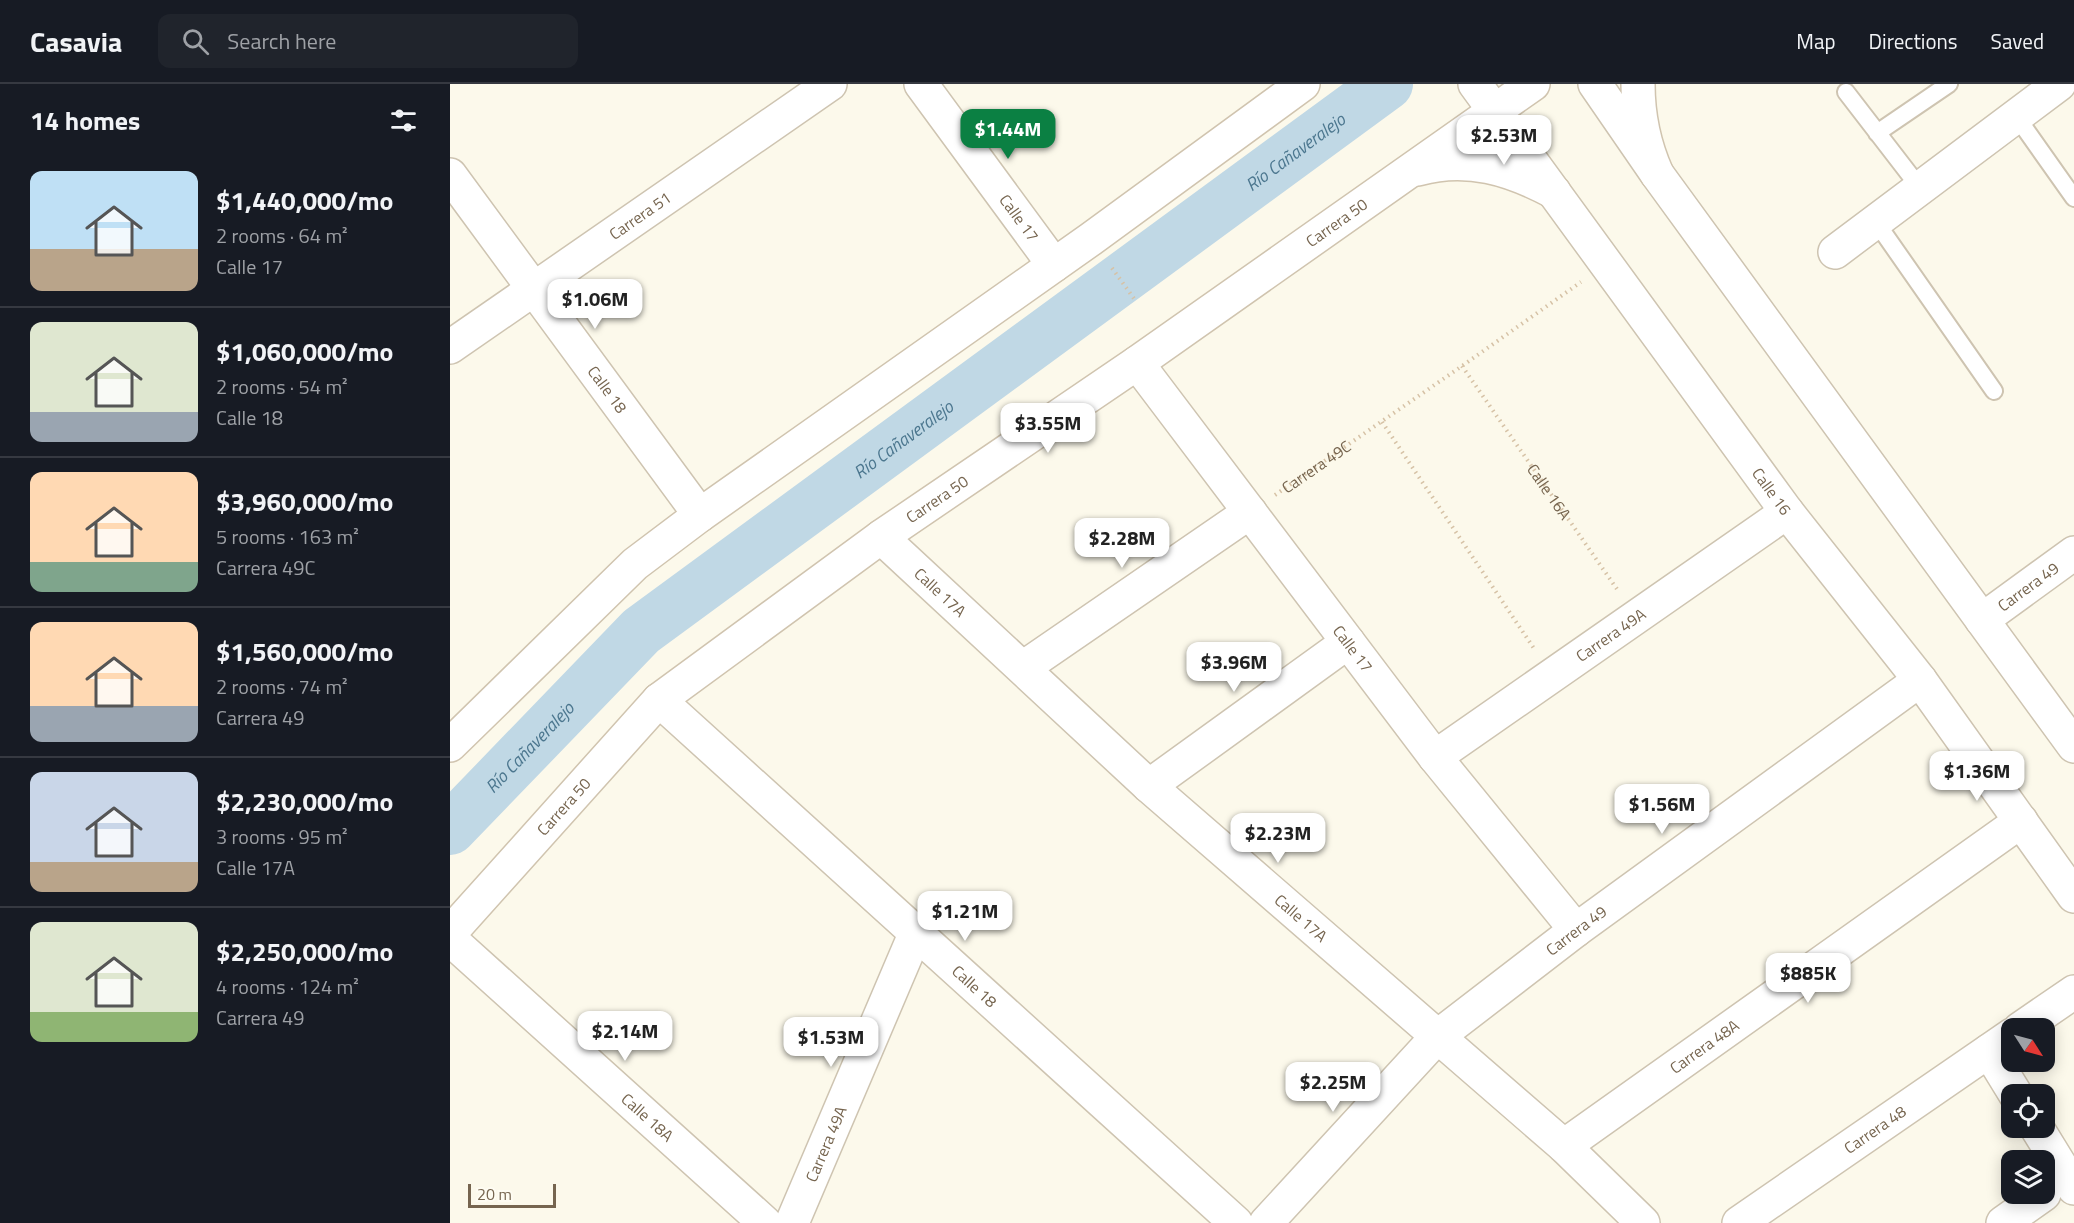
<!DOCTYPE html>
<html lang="en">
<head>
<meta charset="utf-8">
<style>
  :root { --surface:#171b24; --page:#20242c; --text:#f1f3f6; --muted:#9ea1a6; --line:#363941; --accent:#0b8043 }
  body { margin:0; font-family:"Titillium Web",sans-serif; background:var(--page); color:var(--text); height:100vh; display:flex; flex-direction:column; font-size:22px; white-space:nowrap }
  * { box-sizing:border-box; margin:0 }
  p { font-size:20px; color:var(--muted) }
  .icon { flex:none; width:33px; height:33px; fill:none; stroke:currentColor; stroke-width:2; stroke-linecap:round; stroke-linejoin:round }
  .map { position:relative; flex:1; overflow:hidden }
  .side { display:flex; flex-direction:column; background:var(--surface); width:450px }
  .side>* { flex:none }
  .needle { width:39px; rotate:126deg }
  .buttons { position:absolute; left:1551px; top:934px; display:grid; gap:12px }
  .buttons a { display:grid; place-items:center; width:54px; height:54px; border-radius:12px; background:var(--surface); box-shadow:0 3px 15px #0003; font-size:30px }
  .scale { position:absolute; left:18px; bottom:15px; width:88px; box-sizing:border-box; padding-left:6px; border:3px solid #76654f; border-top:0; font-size:16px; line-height:21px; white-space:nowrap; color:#76654f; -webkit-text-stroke:4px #fefcf2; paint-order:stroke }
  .price { position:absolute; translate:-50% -51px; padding:0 14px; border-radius:12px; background:#fff; color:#222; font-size:20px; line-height:39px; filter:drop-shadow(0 2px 3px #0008) }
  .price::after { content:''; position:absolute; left:50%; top:36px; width:18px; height:14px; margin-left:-9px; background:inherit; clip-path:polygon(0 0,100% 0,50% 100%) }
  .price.selected { background:var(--accent); color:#fff }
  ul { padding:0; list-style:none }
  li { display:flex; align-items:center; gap:18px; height:150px; padding:0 30px }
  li+li { border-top:2px solid var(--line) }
  li span { display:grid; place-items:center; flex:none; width:168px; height:120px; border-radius:12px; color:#555 }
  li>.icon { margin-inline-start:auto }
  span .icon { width:72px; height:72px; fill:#fffc; stroke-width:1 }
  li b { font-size:26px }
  h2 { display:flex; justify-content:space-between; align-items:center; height:72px; padding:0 30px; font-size:26px }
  header { display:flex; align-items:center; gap:36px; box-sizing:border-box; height:84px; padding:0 30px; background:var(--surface); border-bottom:2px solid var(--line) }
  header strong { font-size:28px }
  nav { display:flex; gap:33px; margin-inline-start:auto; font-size:21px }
  .search { width:420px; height:54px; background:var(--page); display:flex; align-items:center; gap:15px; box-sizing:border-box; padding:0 21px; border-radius:12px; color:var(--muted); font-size:22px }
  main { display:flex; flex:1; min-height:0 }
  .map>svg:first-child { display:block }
</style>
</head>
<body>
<header>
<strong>Casavia</strong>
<div class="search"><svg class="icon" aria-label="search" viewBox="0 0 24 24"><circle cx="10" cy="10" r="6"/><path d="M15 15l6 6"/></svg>Search here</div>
<nav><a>Map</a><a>Directions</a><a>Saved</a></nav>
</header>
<main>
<section class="side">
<h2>14 homes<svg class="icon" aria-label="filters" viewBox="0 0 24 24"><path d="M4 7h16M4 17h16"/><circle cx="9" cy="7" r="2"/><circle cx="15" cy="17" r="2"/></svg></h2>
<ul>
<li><span style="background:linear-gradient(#bfe0f5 65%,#b9a48a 0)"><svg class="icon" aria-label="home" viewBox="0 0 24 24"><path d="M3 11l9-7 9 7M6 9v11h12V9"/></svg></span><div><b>$1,440,000/mo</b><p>2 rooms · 64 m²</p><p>Calle 17</p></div></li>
<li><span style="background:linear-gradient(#dfe7d0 75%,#9aa5b1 0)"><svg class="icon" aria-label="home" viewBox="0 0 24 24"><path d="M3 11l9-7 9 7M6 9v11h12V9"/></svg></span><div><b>$1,060,000/mo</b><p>2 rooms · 54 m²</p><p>Calle 18</p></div></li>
<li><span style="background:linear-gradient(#ffd9b3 75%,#7fa58c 0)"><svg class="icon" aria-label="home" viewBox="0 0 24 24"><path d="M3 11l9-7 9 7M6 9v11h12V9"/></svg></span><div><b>$3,960,000/mo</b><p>5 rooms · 163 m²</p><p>Carrera 49C</p></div></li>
<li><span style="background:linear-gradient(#ffd9b3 70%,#9aa5b1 0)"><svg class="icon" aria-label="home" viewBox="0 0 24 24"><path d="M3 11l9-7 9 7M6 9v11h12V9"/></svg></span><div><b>$1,560,000/mo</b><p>2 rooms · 74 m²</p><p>Carrera 49</p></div></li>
<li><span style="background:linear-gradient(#c9d6e8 75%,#b9a48a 0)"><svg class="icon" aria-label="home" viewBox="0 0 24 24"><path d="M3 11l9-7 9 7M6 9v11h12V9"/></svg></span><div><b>$2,230,000/mo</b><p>3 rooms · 95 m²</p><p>Calle 17A</p></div></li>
<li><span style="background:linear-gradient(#dfe7d0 75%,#8fb573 0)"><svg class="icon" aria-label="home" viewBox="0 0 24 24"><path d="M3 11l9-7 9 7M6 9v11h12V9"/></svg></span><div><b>$2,250,000/mo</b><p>4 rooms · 124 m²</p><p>Carrera 49</p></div></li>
</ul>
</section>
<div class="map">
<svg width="1624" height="1139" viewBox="0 0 1624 1139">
  <rect width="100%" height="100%" fill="#fcf9eb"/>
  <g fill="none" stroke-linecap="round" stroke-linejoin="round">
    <path stroke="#c0d8e5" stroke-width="52" id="s1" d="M0,745L191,547L937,0"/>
    <defs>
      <path id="service" d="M1396,8L1470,104
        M1566,32L1624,114
        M1427,49L1499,0
        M1426,138L1544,307"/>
      <g id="minor">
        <path id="s4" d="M471,0L604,181"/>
        <path id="s5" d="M0,91L250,431"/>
        <path d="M1385,168L1609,0"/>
        <path id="s6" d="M0,263L380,0"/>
        <path id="s7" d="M687,279L985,673L1126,846"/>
        <path id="s8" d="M431,453L699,702L1114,1062L1193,1139"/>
        <path id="s9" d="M1532,536L1624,469"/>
        <path d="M573,584L800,428"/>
        <path id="s10" d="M209,616L786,1139"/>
        <path id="s11" d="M985,673L1337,428"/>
        <path d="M699,702L898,558"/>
        <path id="s12" d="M0,855L315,1139"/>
        <path d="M1570,945L1624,908"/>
        <path d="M1539,967L1566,1011"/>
        <path d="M1587,1044L1624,1104"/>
        <path id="s13" d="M1114,1062L1571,737"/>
        <path id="s14" d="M342,1139L466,848"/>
        <path id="s15" d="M816,1139L987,953L1126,846L1470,596"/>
        <path id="s16" d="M1289,1139L1562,951"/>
        <path d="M1553,1139L1594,1110"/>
      </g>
      <g id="tertiary">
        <path id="s17" d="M1025,0L1337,428L1470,596L1624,812"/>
        <path d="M1145,0L1207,90L1624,662"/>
      </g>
      <g id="secondary">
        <path d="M1188,0C1188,32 1194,61 1207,90"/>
        <path d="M968,85C1017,71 1061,85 1104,108"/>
        <path d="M0,661L185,480L250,431L641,155L853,0"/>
        <path id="s18" d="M0,849L209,616L431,453L687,279L1083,0"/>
      </g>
    </defs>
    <use href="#service" stroke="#cec4b1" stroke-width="20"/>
    <use href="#minor" stroke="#cec4b1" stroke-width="36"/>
    <use href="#tertiary" stroke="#cec4b1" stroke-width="36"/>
    <use href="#secondary" stroke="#d0c4af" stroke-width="36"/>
    <g stroke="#d6c2a6" stroke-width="4" stroke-dasharray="1.5 4.5" stroke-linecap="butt">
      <path d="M662,184L685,216"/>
      <path id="s2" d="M1012,282L1169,508"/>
      <path d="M932,338L1085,566"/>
      <path id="s3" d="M825,411L1012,282L1131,198"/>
    </g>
    <use href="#service" stroke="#fff" stroke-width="16"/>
    <use href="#minor" stroke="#fff" stroke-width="33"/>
    <use href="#tertiary" stroke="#fff" stroke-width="33"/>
    <use href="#secondary" stroke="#fff" stroke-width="33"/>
  </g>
  <g text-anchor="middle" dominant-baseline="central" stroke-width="4.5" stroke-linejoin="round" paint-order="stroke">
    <g font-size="16" fill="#76654f" stroke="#fefcf2">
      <text stroke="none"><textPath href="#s6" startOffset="231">Carrera 51</textPath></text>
      <text stroke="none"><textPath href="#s4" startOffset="166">Calle 17</textPath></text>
      <text stroke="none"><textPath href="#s18" startOffset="1142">Carrera 50</textPath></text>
      <text stroke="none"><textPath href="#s5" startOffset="266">Calle 18</textPath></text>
      <text stroke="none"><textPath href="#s3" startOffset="50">Carrera 49C</textPath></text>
      <text stroke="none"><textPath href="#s17" startOffset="504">Calle 16</textPath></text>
      <text stroke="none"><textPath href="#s2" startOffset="153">Calle 16A</textPath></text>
      <text stroke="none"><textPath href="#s18" startOffset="656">Carrera 50</textPath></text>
      <text stroke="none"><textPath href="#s9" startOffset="57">Carrera 49</textPath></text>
      <text stroke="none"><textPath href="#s8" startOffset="81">Calle 17A</textPath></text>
      <text stroke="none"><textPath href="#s11" startOffset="214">Carrera 49A</textPath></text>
      <text stroke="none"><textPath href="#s7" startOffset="358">Calle 17</textPath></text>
      <text stroke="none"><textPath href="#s18" startOffset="170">Carrera 50</textPath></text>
      <text stroke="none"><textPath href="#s8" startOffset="567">Calle 17A</textPath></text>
      <text stroke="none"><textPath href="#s15" startOffset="428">Carrera 49</textPath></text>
      <text stroke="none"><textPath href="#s10" startOffset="426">Calle 18</textPath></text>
      <text stroke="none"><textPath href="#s13" startOffset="172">Carrera 48A</textPath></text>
      <text stroke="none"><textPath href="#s12" startOffset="266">Calle 18A</textPath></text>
      <text stroke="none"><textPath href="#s16" startOffset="165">Carrera 48</textPath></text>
      <text stroke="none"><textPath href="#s14" startOffset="86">Carrera 49A</textPath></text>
    </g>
    <g font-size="18" font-style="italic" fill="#4c778f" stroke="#fefcf2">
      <text stroke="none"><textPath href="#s1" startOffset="1086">Río Cañaveralejo</textPath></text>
      <text stroke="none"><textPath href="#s1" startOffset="600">Río Cañaveralejo</textPath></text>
      <text stroke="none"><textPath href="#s1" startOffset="114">Río Cañaveralejo</textPath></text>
    </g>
  </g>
</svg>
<div class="buttons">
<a><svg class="needle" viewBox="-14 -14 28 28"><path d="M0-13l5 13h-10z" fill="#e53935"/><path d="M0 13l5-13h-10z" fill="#9ea1a6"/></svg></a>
<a><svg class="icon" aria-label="locate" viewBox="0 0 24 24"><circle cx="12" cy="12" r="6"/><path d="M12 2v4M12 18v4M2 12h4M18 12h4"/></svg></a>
<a><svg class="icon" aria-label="layers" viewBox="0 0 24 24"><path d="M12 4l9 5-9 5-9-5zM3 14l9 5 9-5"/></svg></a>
</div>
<div class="scale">20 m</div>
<b class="price selected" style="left:558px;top:76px">$1.44M</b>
<b class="price" style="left:1054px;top:82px">$2.53M</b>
<b class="price" style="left:145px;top:246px">$1.06M</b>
<b class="price" style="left:598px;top:370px">$3.55M</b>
<b class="price" style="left:672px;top:485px">$2.28M</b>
<b class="price" style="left:784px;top:609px">$3.96M</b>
<b class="price" style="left:1527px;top:718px">$1.36M</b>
<b class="price" style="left:1212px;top:751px">$1.56M</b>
<b class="price" style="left:828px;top:780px">$2.23M</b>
<b class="price" style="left:515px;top:858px">$1.21M</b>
<b class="price" style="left:1358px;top:920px">$885K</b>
<b class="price" style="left:175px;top:978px">$2.14M</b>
<b class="price" style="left:381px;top:984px">$1.53M</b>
<b class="price" style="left:883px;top:1029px">$2.25M</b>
</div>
</main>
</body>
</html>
